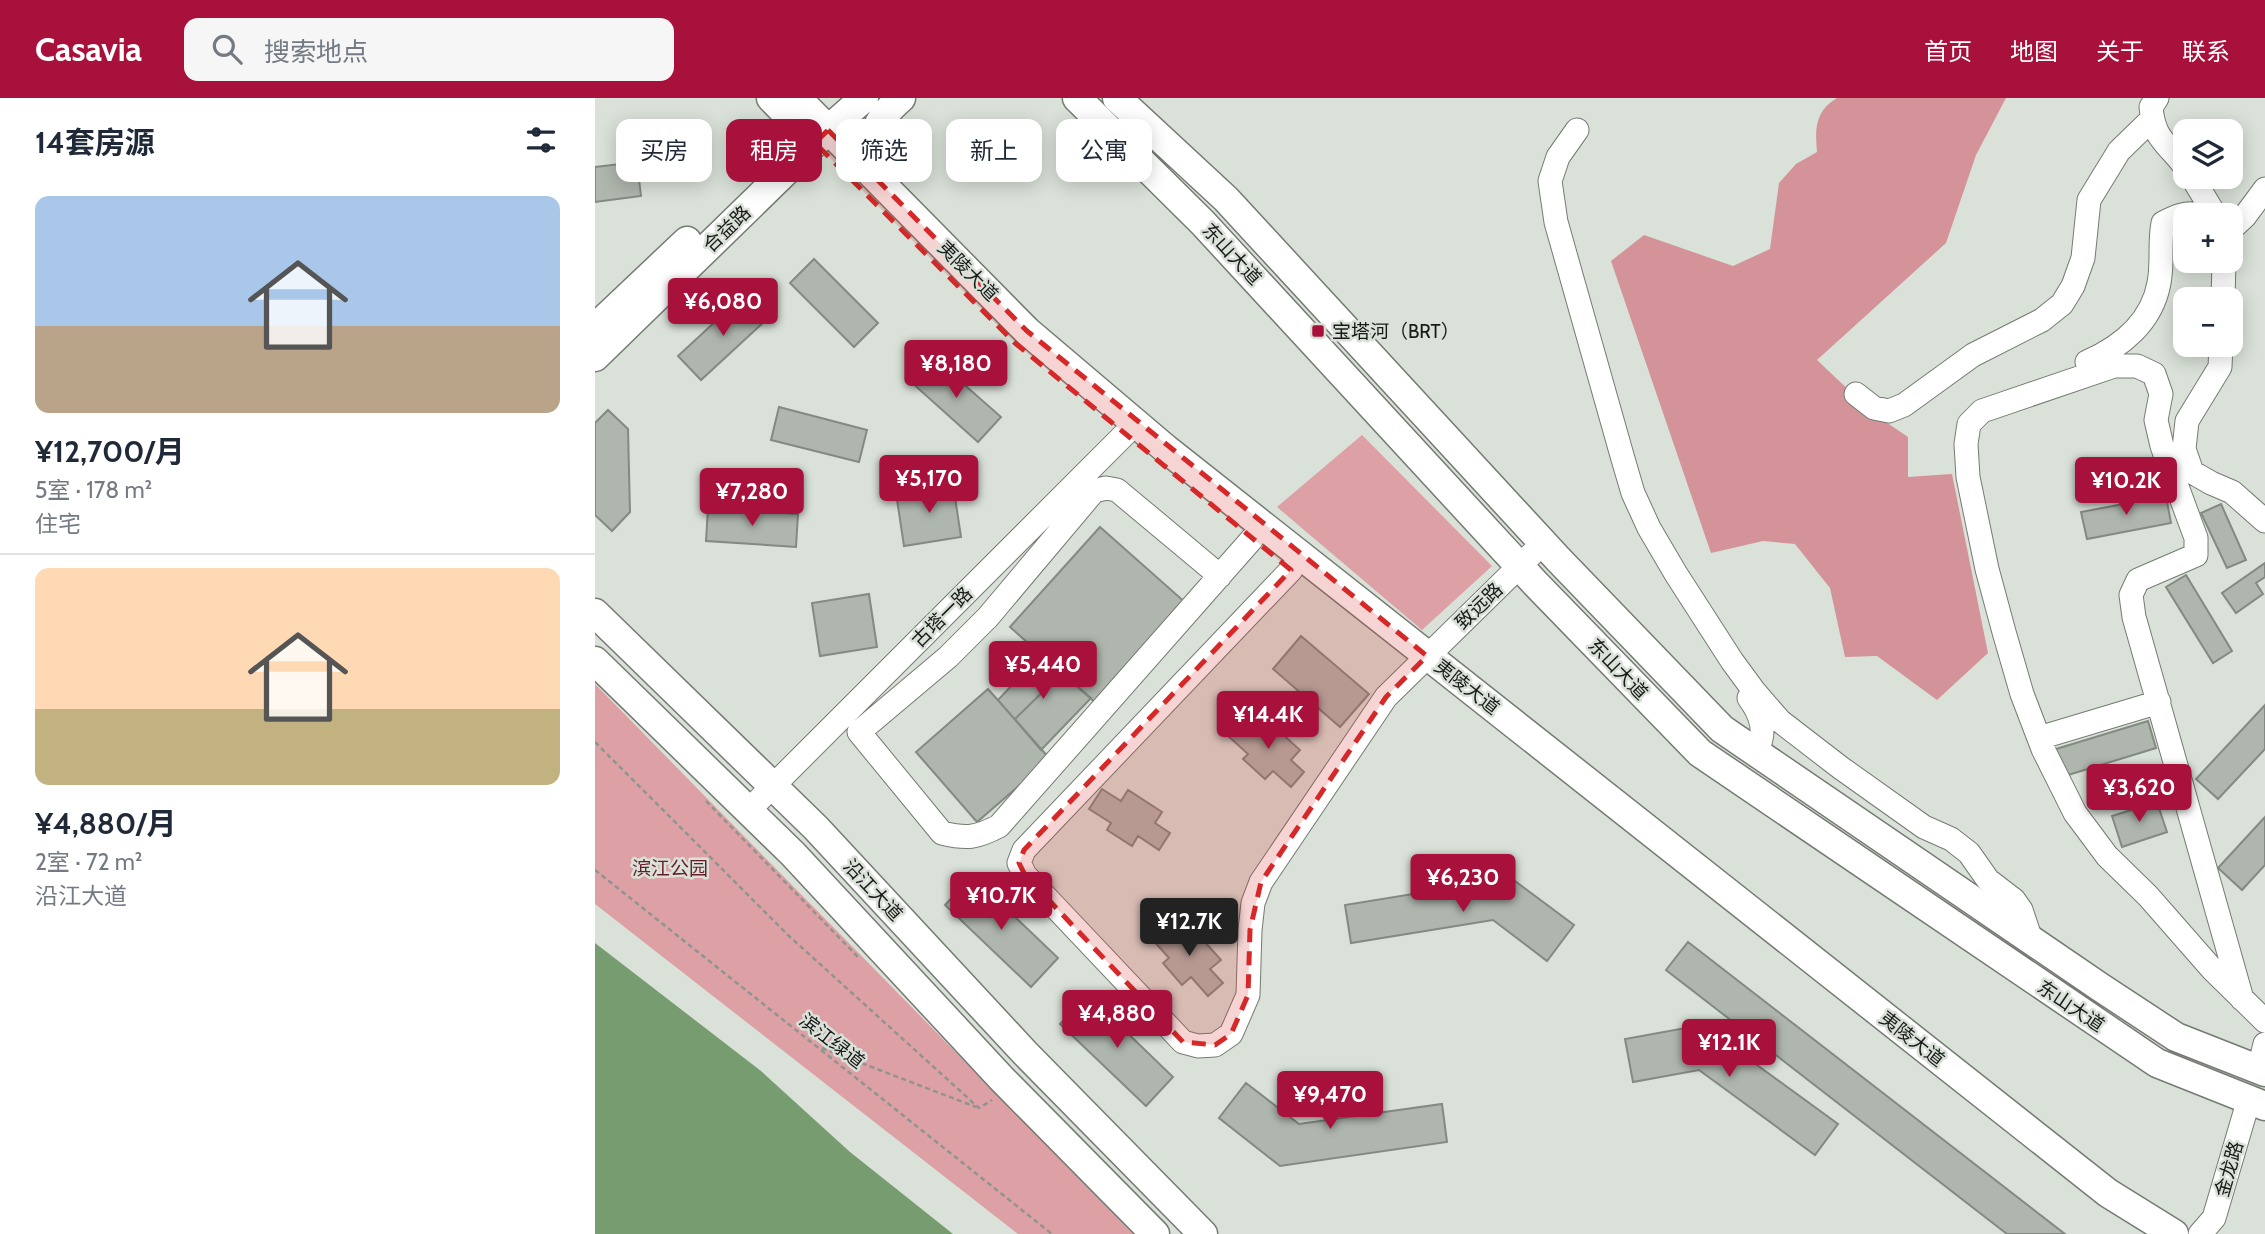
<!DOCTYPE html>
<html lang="zh">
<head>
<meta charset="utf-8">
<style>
  :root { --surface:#fff; --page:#f6f6f7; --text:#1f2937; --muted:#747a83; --line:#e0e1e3; --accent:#a9113d }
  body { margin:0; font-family:Cabin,"Noto Sans SC",sans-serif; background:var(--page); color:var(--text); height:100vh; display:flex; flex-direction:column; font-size:26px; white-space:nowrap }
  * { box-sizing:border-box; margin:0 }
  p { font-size:23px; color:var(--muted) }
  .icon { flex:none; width:38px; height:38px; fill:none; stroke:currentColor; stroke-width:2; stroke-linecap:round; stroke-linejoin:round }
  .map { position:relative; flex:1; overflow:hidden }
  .drawer { display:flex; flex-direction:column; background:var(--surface); width:595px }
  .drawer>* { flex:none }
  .guide { position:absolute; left:21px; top:21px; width:665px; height:63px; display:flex; gap:14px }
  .buttons { position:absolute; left:1578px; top:21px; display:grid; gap:14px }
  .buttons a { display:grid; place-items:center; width:70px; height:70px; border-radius:14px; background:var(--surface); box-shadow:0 4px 18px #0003; font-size:35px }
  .price { position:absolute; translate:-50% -60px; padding:0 16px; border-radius:7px; background:var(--accent); color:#fff; font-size:23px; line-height:46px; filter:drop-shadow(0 2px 4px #0008) }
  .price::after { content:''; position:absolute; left:50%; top:42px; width:21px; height:16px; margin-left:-10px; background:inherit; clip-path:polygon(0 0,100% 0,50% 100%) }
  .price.on { background:#222; color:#fff }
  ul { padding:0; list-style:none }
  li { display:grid; align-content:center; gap:14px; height:371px; padding:0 35px }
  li+li { border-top:2px solid var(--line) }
  li span { display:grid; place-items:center; height:217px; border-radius:14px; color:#555 }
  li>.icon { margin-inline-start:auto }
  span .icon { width:126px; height:126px; fill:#fffc; stroke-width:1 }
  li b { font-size:30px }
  h2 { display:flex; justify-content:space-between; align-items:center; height:84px; padding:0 35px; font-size:30px }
  .tag { padding:0 24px; border-radius:14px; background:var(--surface); box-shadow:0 4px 18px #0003; font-size:24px; line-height:63px }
  .tag.on { background:var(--accent); color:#fff }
  header { display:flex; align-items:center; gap:42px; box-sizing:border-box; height:98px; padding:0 35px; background:var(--accent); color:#fff }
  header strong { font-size:33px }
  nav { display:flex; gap:38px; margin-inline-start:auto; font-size:24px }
  .search { width:490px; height:63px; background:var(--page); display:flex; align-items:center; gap:18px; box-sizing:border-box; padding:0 24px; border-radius:14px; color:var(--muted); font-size:26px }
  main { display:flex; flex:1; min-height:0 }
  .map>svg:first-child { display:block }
</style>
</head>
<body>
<header>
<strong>Casavia</strong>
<div class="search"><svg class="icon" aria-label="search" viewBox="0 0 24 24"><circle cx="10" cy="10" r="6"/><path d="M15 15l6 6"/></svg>搜索地点</div>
<nav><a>首页</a><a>地图</a><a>关于</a><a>联系</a></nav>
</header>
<main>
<section class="drawer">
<h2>14套房源<svg class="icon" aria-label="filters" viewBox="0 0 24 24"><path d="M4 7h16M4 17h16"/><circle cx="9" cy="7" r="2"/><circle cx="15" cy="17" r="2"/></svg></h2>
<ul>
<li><span style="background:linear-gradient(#a9c7e8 60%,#b9a48a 0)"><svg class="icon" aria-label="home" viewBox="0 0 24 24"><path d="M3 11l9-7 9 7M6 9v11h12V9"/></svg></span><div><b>¥12,700/月</b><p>5室 · 178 m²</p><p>住宅</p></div></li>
<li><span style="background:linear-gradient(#ffd9b3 65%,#c2b280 0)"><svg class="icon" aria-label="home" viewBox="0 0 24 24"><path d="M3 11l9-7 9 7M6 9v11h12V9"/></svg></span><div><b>¥4,880/月</b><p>2室 · 72 m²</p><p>沿江大道</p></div></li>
</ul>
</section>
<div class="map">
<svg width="1670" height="1136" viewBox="0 0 1670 1136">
  <rect width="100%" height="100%" fill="#d9e1d8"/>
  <path fill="#dda0a5" d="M767,337L897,468L827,532L682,409Z
    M0,586L539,1136H423L0,806Z"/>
  <path fill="#d39399" d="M1242,0H1411L1381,57L1351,145L1222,262L1279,316L1313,339V379L1357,376L1393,555L1342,602L1282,558L1250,559L1235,490L1200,446L1168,443L1116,455L1016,163L1049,137L1138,168L1175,151L1184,85L1201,66L1222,54C1220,31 1220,13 1242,0Z"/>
  <path fill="#779c6f" d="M0,845L166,973L255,1054L358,1136H0Z"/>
  <path fill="#afb6ad" stroke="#838a82" stroke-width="2" d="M42,64L46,98L0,104V69Z
    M219,161L283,225L259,249L195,185Z
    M149,197L172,221L106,282L83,258Z
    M338,259L406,319L383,344L316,284Z
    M184,309L272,332L264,364L176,342Z
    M13,312L33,331L35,414L17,433L0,417V325Z
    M358,386L366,439L309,448L301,395Z
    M1571,398L1576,425L1492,441L1486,414Z
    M1626,406L1651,462L1632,470L1606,415Z
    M113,410L203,416L201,449L111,443Z
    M505,429L592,506L503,607L415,529Z
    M1670,465V479L1661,485L1668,496L1641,515L1627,495Z
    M1591,477L1637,553L1618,565L1571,489Z
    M274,496L282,549L225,558L217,505Z
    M706,538L774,596L745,629L678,571Z
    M446,556L496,600L446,652L403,602Z
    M467,575L496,600L446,652L420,621Z
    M393,591L455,661L382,724L321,654Z
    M1670,607V651L1623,701L1601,681Z
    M649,620L666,635L675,625L705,652L696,662L709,674L696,689L678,673L670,681L648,661L653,656L633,638Z
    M1553,623L1561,650L1470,678L1461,651Z
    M507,691L526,703L533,692L567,714L560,725L575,735L564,752L543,738L537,748L512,732L516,725L494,711Z
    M1562,704L1572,734L1527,749L1517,718Z
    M1670,719V767L1647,792L1623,770Z
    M377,778L463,860L436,889L350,807Z
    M916,780L979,827L952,863L898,822L756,845L750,807Z
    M574,824L589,841L599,832L626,862L615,871L628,885L613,898L596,879L587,887L568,865L574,860L556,840Z
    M1093,844L1470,1136H1412L1071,872Z
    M493,897L578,979L551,1008L465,926Z
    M1107,927L1243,1026L1220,1057L1104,972L1038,984L1030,941Z
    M651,985L704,1026L847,1006L852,1044L685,1068L624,1020Z"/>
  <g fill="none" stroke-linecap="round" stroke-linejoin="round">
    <defs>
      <path id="minor" d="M1562,0L1556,9C1559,43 1573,45 1591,70
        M982,32L963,59L955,83L961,124L1028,361L1038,395L1054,430L1081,476L1137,563L1159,593L1185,623L1246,670L1329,729L1356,741L1374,755L1393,782L1419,802L1426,812L1436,842
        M1597,79L1620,117
        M1636,131L1650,118L1670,91
        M1628,201L1629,163
        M1626,247L1625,269L1592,323L1589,351L1597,374L1616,385L1637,394L1670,423
        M1492,264C1526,249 1557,224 1564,185C1568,165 1564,145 1568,125C1579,119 1592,113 1603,117
        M1261,296L1279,310L1294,313L1309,307L1378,257L1447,222L1467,206L1478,188L1488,160L1494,102L1524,53L1557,21
        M696,472L429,752L424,765L430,777L588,944L603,948L620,947L636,936L653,897L655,832L658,805L666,784L791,599L948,445
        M625,478L522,392L511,390L499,393L393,519L353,559L264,634L347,735C372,741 381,740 404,728L657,441
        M1154,600C1167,618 1172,634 1161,654
        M1444,640L1564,604
        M153,713L541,325
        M1647,901L1539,519L1536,497L1543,482L1601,457V440L1567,348L1561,322L1566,296L1559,276L1542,268H1519L1387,313L1374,326L1371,346L1373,379L1392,471L1409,534L1427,596L1448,651L1480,715L1512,758L1553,798L1617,871L1670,923
        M1664,971L1670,946
        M1605,1136L1619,1120L1654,1001"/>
      <path id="major" d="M176,0L211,36
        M202,0L432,233L571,351L1513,1095L1579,1136
        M482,0L608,125L940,485L1105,655L1562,965L1670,1008
        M522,0L631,101L963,461L1127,631L1505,889L1581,939L1670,974
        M290,88C277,47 271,30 306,0
        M0,230L92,143
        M0,259L233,32L269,0
        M0,515L221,730L430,955L608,1136
        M0,563L198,756L407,981L560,1136"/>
    </defs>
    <use href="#minor" stroke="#747b73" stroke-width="25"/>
    <use href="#major" stroke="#747b73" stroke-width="31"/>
    <path stroke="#8f958e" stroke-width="2.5" stroke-dasharray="5 3.5" stroke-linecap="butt" d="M0,644L194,838L384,1010L397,1002
      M111,703L263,859
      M0,772L457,1136
      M227,950L381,1009"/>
    <use href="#minor" stroke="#fff" stroke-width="23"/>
    <use href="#major" stroke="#fff" stroke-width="28"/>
  </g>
  <path fill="#d62828" fill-opacity="0.2" stroke="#d62828" stroke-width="5" stroke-dasharray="14 9" stroke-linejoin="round" d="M233,32L432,233L832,558L791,599L666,784L655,832L653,897L636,936L620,947L588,944L430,777L424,765L429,752L696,472L420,245L220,45Z"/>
  <rect fill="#a9113d" stroke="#d9e1d8" stroke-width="2.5" x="716" y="226" width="14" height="14" rx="3.5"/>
  <g text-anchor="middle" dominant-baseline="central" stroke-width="5" stroke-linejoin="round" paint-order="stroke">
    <g font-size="19" fill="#181a17" stroke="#d9e1d8">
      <text transform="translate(132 131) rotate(-44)">合益路</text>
      <text transform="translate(637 156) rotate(47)">东山大道</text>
      <text transform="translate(373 173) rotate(45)">夷陵大道</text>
      <text transform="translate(884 508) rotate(-44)">致远路</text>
      <text transform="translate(347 519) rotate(-45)">古塔一路</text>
      <text transform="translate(1023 571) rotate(46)">东山大道</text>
      <text transform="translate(872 589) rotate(38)">夷陵大道</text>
      <text transform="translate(278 792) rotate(47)">沿江大道</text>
      <text transform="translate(1476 908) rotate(34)">东山大道</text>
      <text transform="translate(1317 941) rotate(38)">夷陵大道</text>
      <text transform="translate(237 943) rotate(38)">滨江绿道</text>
      <text transform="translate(1634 1071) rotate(-74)">金龙路</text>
    </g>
    <g font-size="19" fill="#181a17" stroke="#d9e1d8" text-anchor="start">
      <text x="737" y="233">宝塔河（BRT）</text>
    </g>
    <g font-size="19" fill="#671c2a" stroke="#d9e1d8">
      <text x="75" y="770">滨江公园</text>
    </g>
  </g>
</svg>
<div class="buttons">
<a><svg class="icon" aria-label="layers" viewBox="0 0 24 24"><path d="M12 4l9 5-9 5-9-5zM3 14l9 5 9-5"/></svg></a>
<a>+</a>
<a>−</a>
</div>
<b class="price" style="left:128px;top:240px">¥6,080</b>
<b class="price" style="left:361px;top:302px">¥8,180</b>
<b class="price" style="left:334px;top:417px">¥5,170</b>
<b class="price" style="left:1531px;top:419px">¥10.2K</b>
<b class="price" style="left:157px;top:430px">¥7,280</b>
<b class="price" style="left:448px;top:603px">¥5,440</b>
<b class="price" style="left:673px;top:653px">¥14.4K</b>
<b class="price" style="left:1544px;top:726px">¥3,620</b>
<b class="price" style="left:868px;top:816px">¥6,230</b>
<b class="price" style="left:406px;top:834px">¥10.7K</b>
<b class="price on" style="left:594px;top:860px">¥12.7K</b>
<b class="price" style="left:522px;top:952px">¥4,880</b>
<b class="price" style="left:1134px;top:981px">¥12.1K</b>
<b class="price" style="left:735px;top:1033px">¥9,470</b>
<div class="guide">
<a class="tag">买房</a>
<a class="tag on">租房</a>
<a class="tag">筛选</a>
<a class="tag">新上</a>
<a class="tag">公寓</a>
</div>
</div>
</main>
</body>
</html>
